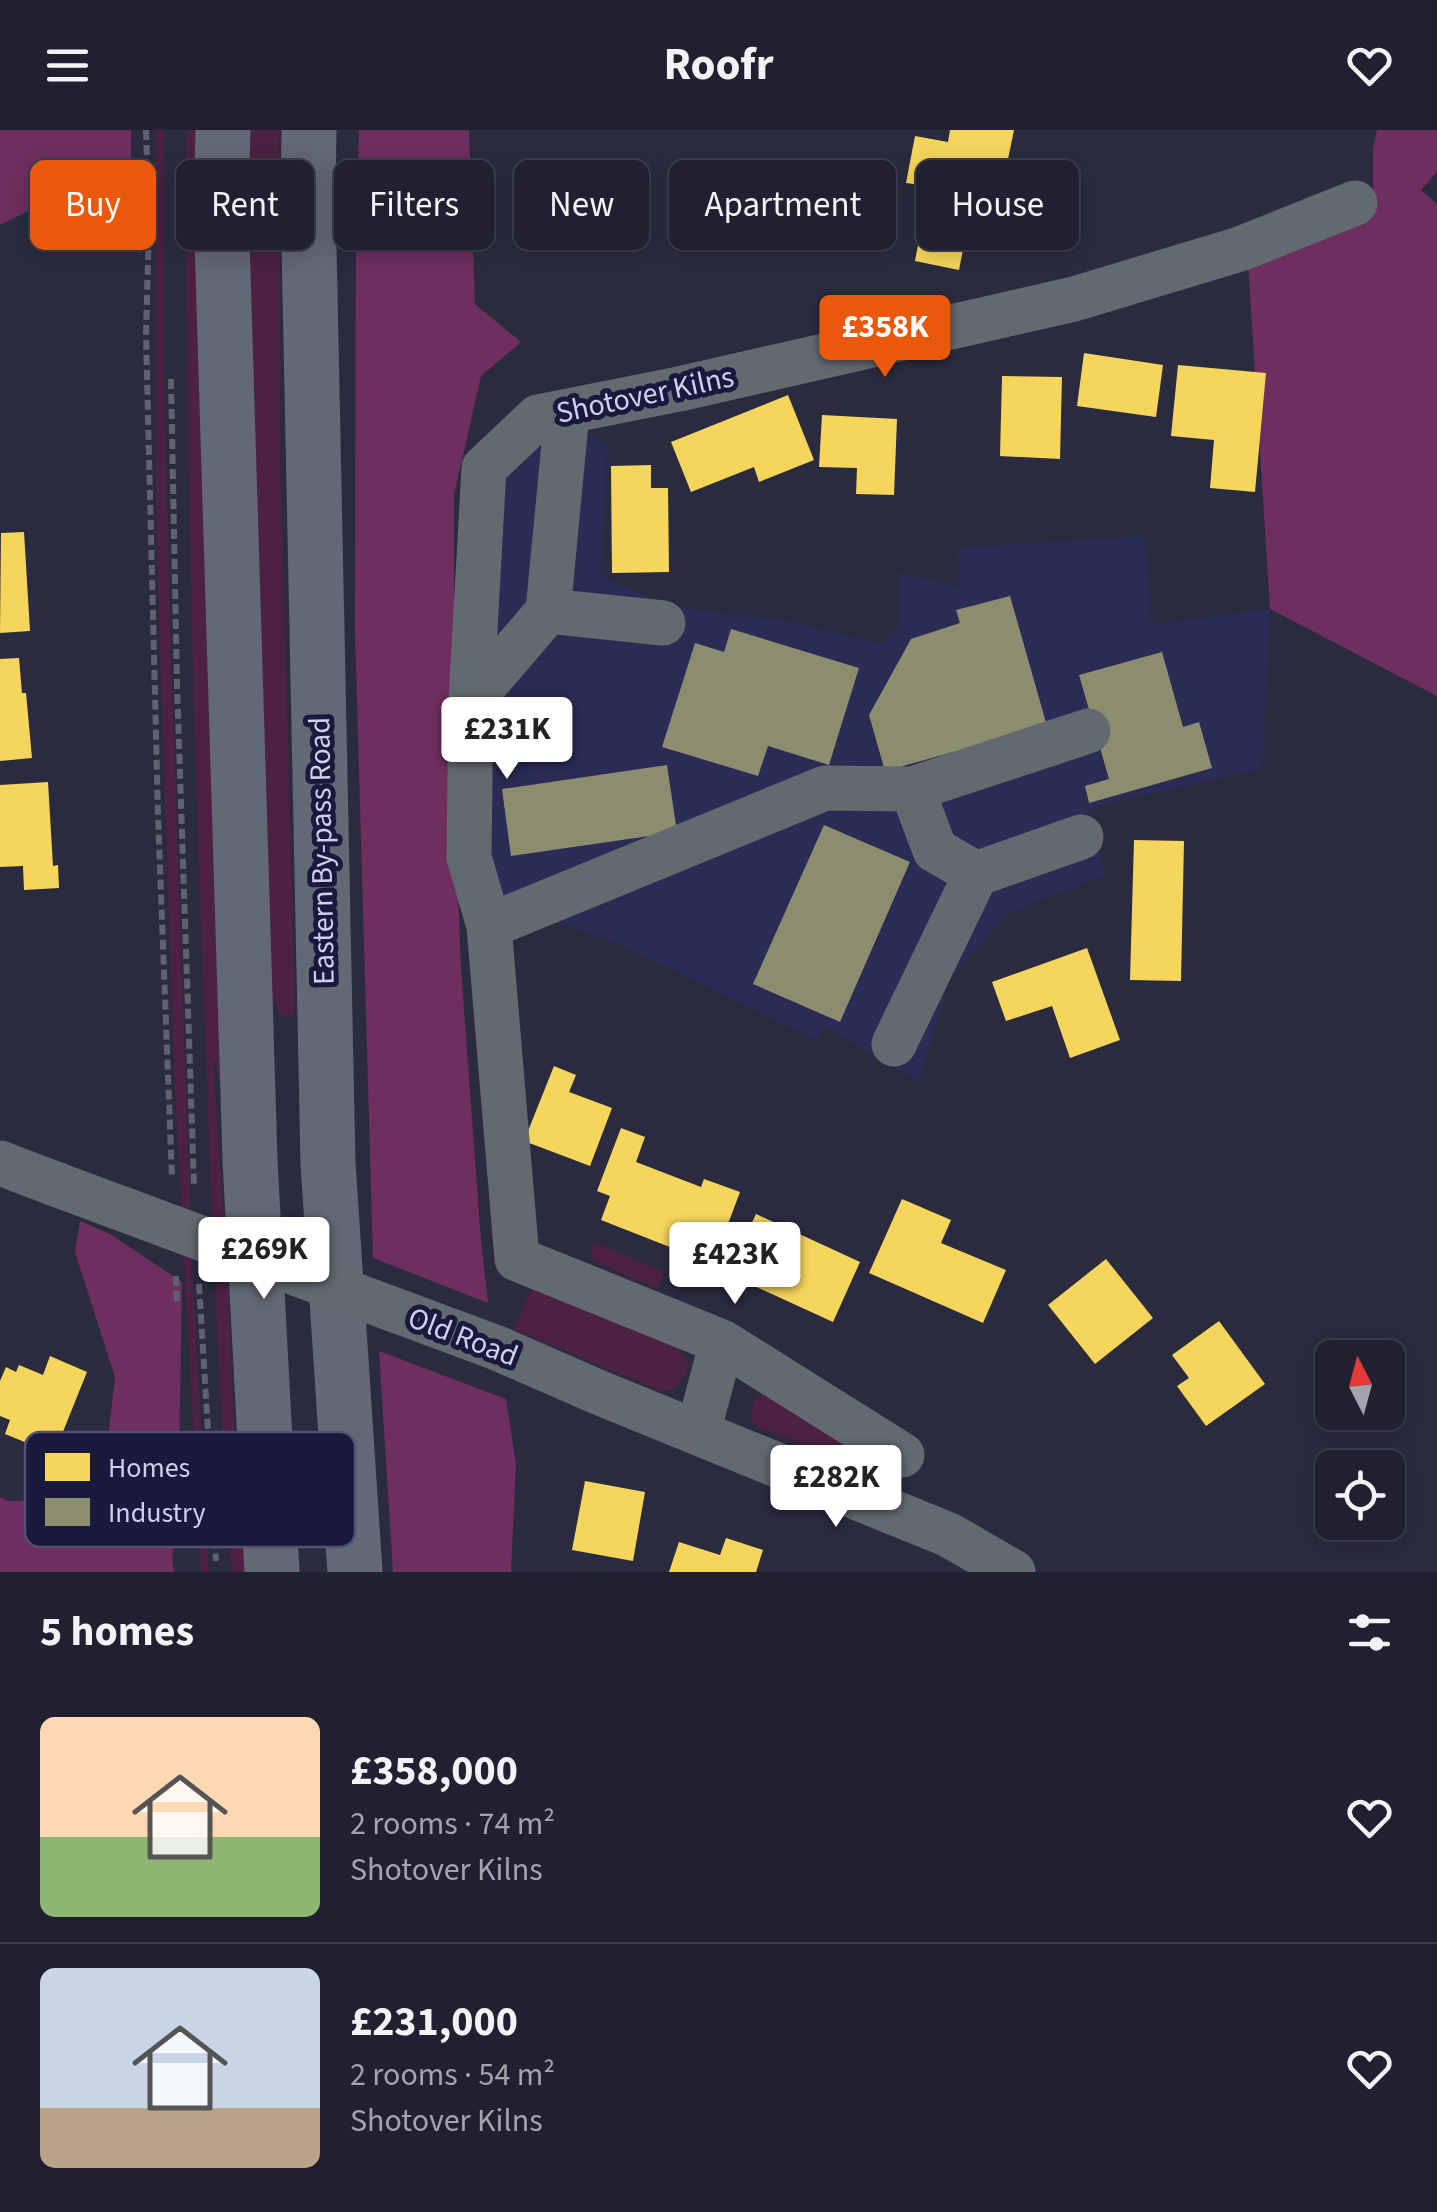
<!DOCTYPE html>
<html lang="en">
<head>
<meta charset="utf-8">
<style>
  :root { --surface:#202030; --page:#282838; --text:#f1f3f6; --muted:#a2a3ab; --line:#3d3e4c; --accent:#ea580c }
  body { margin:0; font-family:"Source Sans 3",sans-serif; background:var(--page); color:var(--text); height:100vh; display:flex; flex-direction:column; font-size:38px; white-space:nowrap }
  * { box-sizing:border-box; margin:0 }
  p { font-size:32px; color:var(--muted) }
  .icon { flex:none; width:55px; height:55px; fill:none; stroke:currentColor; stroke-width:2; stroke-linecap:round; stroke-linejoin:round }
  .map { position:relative; height:1442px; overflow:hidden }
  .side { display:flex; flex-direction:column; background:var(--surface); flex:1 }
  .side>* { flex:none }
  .top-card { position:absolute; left:30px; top:30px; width:1378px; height:90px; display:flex; gap:20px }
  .needle { width:65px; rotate:354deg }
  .controls { position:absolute; left:1315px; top:1210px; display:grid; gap:20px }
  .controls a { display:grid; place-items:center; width:90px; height:90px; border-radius:15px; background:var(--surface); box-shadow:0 5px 25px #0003,0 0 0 2px var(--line); font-size:50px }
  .price { position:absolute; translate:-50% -85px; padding:0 22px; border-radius:10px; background:#fff; color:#222; font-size:32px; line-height:65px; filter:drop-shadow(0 2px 5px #0008) }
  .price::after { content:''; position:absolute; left:50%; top:60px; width:30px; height:22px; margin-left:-15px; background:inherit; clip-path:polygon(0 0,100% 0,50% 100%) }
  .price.active { background:var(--accent); color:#fff }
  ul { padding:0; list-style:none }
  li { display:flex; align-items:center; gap:30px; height:250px; padding:0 40px }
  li+li { border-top:2px solid var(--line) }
  li span { display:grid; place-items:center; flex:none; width:280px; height:200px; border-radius:15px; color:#555 }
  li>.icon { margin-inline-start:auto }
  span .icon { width:120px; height:120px; fill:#fffc; stroke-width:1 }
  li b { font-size:42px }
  h2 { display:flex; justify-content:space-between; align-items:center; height:120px; padding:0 40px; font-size:42px }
  .pill { padding:0 35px; border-radius:15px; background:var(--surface); box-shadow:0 5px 25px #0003,0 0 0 2px var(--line); font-size:35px; line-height:90px }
  .pill.active { background:var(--accent); color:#fff }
  header { display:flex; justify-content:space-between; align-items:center; height:130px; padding:0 40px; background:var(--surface); font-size:45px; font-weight:700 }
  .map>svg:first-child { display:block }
</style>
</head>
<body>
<header><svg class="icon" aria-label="menu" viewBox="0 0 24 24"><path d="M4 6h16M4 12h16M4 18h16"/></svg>Roofr<svg class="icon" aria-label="heart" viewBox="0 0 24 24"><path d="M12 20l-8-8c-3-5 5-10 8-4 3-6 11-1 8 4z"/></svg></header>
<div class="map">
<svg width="1437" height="1442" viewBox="0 0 1437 1442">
  <rect width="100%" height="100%" fill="#2b2b40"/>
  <path fill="#2a2c55" d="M567,283L607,318L601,446L668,476L789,491L881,514L899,496L898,442L959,457L958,418L1145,406L1151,495L1270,479L1262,639L1088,678L1105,745L1010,782L950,847L919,952L824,896L816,910L616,812L552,791L489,796L484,338Z"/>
  <path fill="#4c2143" d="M156,0H164V262L170,493L192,1135L209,1442H201L174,938L160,515L156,374Z
    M187,0H201L207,502L221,964L216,931H213L228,1148L237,1369L242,1370L248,1442H232C217,1254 212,1065 204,876C193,584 185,292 187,0Z
    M249,0H279L280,321L295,875L294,885L279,886L277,872L264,868L250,221Z
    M593,1112L665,1142L657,1159L590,1129Z
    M533,1155L674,1215L689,1233L685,1245L673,1260L660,1261L514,1199Z
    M765,1261L873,1331L866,1336L759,1298L753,1293C749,1279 754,1269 765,1261Z"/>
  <path fill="#6e2e5f" d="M0,0H131V30L0,95Z
    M359,0H469L475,174L521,212L481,246L454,365V665L461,839L481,1111L488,1173L373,1128L355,500L356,95Z
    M1377,0H1437V42L1421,60L1437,74V566L1270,479L1247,116L1373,84V18Z
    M80,1091L110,1104L182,1152L178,1387L172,1427L174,1442H0V1367L8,1371L72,1370L105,1334L115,1247L75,1122Z
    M379,1221L506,1269L516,1334L511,1442H393Z"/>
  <path fill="#f6d55c" d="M950,0H1014L1006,39L980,34L959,140L915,131L929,56L906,53L915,6L948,12Z
    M1084,223L1163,235L1156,287L1077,276Z
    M1178,235L1266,243L1255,362L1210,358L1214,310L1171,306Z
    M1002,246L1062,247L1060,329L1000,326Z
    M788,265L814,330L759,352L754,337L691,362L671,312Z
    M822,285L897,289L894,365L856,364L857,338L819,337Z
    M651,335V358H668L669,442L612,443L611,336Z
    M24,402L30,501L0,503L1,403Z
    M19,528L22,563H26L32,628L0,631V529Z
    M48,652L53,736L58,735L59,758L24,760L23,736L0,737V655Z
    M1134,710L1184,711L1181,851L1130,850Z
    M1087,818L1120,910L1070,928L1052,876L1006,891L992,852Z
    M554,936L576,945L569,962L612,978L590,1036L524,1011Z
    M621,998L645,1007L636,1032L701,1057L704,1049L740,1062L713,1134L601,1090L610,1066L597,1061Z
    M902,1069L951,1090L941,1113L1006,1140L983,1193L869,1143Z
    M756,1084L860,1132L833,1192L728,1144Z
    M1106,1129L1153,1188L1095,1234L1048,1175Z
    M1219,1191L1265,1254L1206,1296L1177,1256L1189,1248L1172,1225Z
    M50,1226L87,1242L54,1324L5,1304L10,1290L0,1286V1251L6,1237L16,1242L19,1235L43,1245Z
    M585,1351L645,1362L633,1431L572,1420Z
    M726,1408L763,1420L756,1442H669L679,1412L720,1425Z"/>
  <path fill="#8c8c6e" d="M1010,466L1047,596L885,641L869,585L911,509L960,493L956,480Z
    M731,499L859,538L829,635L768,616L758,646L662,617L695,513L724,522Z
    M1162,522L1183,597L1199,592L1212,638L1089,673L1085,656L1109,649L1079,545Z
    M667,635L677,702L511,726L502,659Z
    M824,695L910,732L840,892L753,854Z"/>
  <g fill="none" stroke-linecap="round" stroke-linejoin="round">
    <path stroke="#5e626d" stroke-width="6" stroke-dasharray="10 5" stroke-linecap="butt" d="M146,0L149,94L146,205L158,686L172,1048
      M171,249L177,555L194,1056
      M176,1146L177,1174
      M199,1154L216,1431"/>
    <path stroke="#626a70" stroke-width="45" d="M548,481L567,283
      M471,571L548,481L663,493
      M976,744L1081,707
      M489,796L825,658L912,659L1088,601
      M894,914L976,744L935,720L912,659
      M0,1033L58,1055
      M497,1218L600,1263L949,1405L1013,1442
      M698,1302L722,1212
      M902,1325L722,1212L517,1129L489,796L469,727L471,571L484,338L538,287L679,259L1074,169L1240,119L1355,73"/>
    <path stroke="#626874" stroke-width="55" d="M223,0L221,77L250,1030L272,1442
      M309,0L308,67L328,1033L355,1442"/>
    <path stroke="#626a70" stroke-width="45" d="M58,1055L497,1218"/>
  </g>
  <g text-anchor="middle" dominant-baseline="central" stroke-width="10" stroke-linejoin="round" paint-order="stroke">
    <g font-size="30" fill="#cdd1ea" stroke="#19193e">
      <text transform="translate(645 265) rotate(-12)">Shotover Kilns</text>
      <text transform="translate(322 721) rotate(-91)">Eastern By-pass Road</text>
      <text transform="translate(463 1207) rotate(21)">Old Road</text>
    </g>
  </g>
  <rect x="25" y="1302" width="330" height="115" rx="15" fill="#19193e" stroke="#4f5072" stroke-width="2.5"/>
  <rect x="45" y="1323" width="45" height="28" fill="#f6d55c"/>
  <rect x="45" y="1368" width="45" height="28" fill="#8c8c6e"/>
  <g font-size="28" fill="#cdd1ea">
    <text x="108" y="1347">Homes</text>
    <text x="108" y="1392">Industry</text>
  </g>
</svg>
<div class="controls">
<a><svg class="needle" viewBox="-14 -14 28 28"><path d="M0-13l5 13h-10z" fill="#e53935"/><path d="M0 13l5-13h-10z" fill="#a2a3ab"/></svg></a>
<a><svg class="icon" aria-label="locate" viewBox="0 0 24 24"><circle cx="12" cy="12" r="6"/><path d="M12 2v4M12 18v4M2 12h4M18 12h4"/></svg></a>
</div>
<b class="price active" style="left:885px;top:250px">£358K</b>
<b class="price" style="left:507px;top:652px">£231K</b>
<b class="price" style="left:264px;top:1172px">£269K</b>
<b class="price" style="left:735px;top:1177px">£423K</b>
<b class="price" style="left:836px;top:1400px">£282K</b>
<div class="top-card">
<a class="pill active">Buy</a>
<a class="pill">Rent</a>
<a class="pill">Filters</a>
<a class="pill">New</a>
<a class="pill">Apartment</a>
<a class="pill">House</a>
</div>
</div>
<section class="side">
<h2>5 homes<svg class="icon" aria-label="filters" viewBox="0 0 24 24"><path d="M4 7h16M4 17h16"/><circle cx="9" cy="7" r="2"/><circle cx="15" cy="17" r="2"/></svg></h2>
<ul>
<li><span style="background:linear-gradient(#ffd9b3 60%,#8fb573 0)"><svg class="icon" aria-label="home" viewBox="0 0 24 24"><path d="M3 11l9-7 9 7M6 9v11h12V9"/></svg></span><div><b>£358,000</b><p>2 rooms · 74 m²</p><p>Shotover Kilns</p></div><svg class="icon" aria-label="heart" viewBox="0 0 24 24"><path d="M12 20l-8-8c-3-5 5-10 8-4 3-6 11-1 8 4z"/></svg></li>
<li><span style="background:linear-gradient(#c9d6e8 70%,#b9a48a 0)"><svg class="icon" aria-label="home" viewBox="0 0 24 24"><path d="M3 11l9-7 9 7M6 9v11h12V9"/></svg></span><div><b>£231,000</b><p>2 rooms · 54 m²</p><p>Shotover Kilns</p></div><svg class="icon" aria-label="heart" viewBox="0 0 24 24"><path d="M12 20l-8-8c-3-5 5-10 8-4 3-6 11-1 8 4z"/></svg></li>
</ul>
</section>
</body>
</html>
